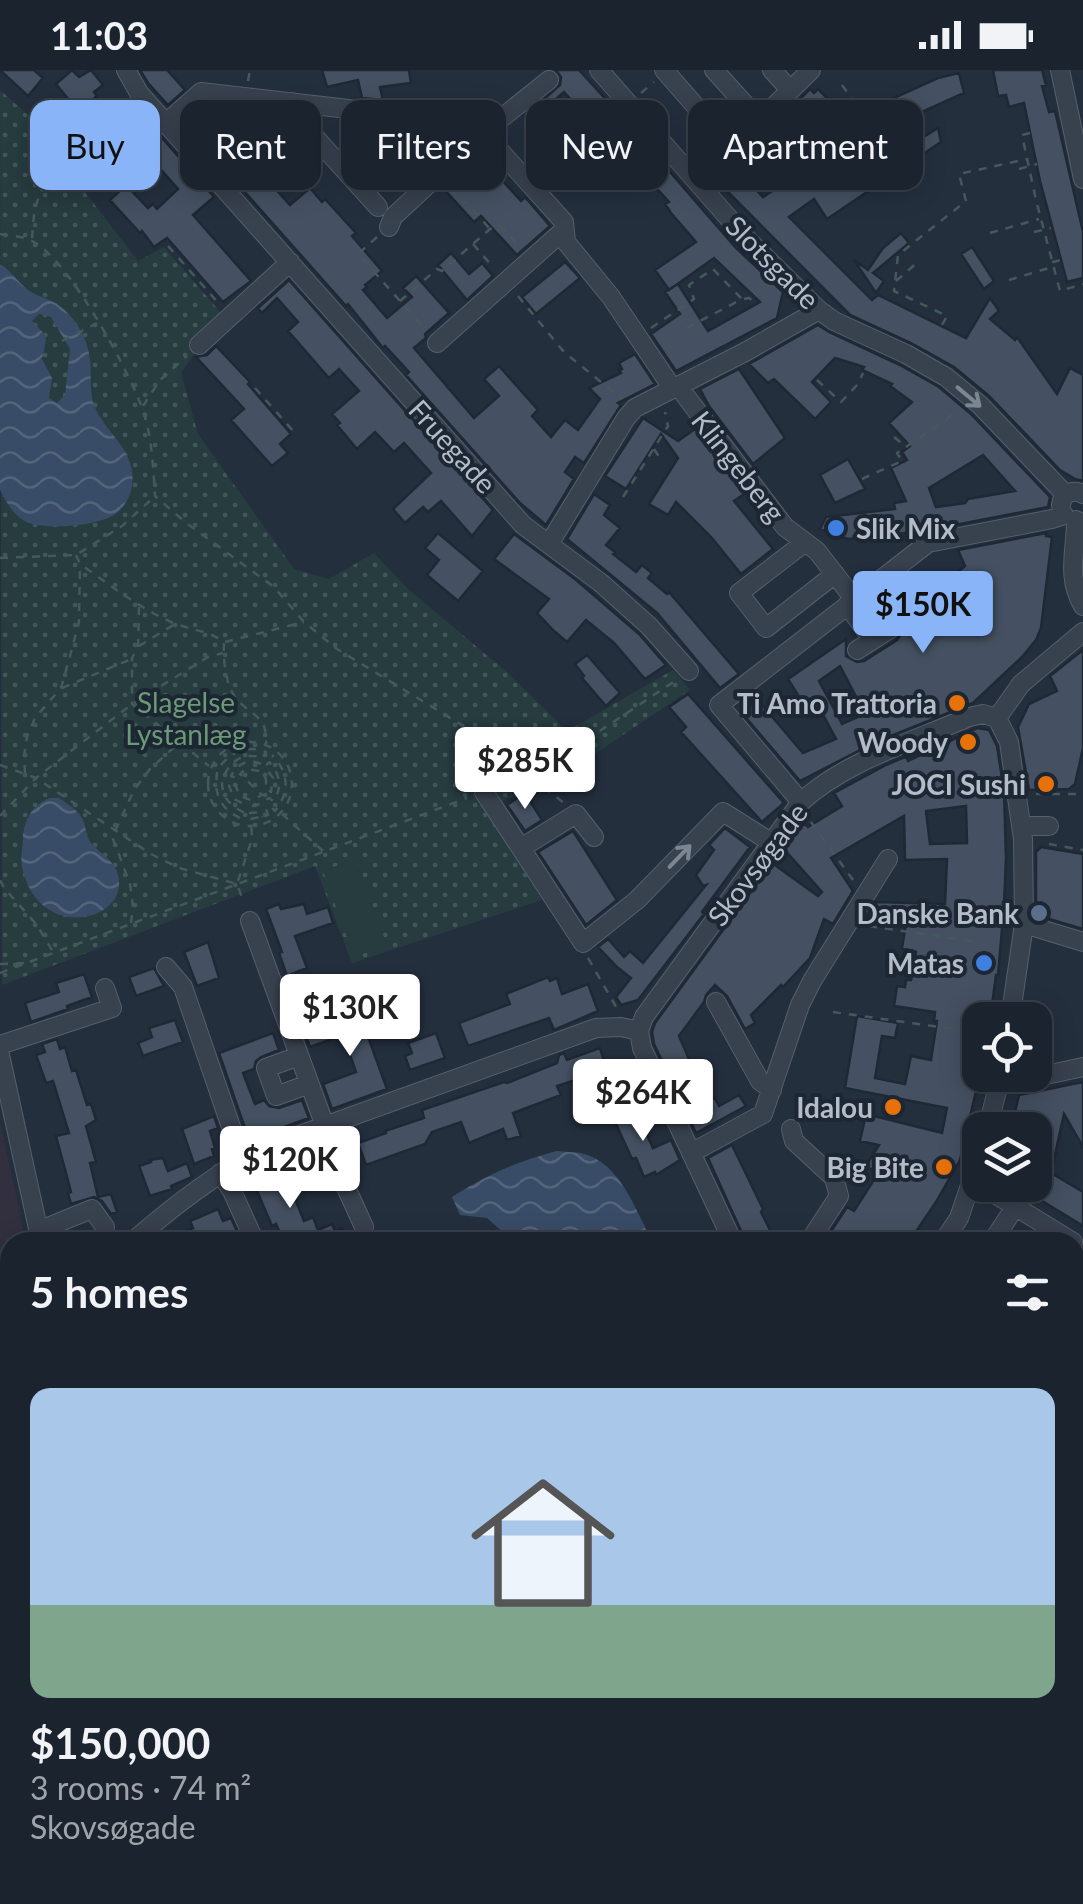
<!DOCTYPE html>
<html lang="en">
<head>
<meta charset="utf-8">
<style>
  :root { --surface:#1b232e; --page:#282f3a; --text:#f1f3f6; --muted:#a0a4aa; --line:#39404a; --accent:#8ab4f8 }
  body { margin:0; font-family:Lato,sans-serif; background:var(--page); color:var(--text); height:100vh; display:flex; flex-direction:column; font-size:38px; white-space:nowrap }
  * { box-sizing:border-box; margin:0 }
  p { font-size:32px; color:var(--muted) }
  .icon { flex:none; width:55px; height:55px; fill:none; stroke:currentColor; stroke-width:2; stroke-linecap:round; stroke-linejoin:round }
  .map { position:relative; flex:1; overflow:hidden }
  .panel { position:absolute; left:0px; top:1162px; width:1085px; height:672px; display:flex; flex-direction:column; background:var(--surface); border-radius:30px 30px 0 0; box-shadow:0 5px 25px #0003,0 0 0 2px var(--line) }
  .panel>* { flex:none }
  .banner { position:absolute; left:30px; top:30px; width:1025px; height:90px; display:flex; gap:20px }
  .tools { position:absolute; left:962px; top:932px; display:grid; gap:20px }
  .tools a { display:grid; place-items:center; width:90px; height:90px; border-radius:20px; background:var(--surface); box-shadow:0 5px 25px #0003,0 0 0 2px var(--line); font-size:50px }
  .price { position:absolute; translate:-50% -85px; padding:0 22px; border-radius:10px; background:#fff; color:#222; font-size:32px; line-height:65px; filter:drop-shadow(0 2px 5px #0008) }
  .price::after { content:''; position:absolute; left:50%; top:60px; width:30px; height:22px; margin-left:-15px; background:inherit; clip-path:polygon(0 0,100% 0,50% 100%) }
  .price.active { background:var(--accent); color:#111 }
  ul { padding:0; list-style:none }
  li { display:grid; align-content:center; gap:20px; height:530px; padding:0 30px }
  li span { display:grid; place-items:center; height:310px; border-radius:20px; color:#555 }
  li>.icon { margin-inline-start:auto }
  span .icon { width:180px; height:180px; fill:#fffc; stroke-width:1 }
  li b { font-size:42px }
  h2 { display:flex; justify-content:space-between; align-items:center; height:120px; padding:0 30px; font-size:42px }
  .tag { padding:0 35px; border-radius:20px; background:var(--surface); box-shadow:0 5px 25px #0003,0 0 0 2px var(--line); font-size:35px; line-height:90px }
  .tag.active { background:var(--accent); color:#111 }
  .status { display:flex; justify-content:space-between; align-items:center; height:70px; padding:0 50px; background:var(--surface); direction:ltr }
  .status svg { height:28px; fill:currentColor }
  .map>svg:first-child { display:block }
</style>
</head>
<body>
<div class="status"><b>11:03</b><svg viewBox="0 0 49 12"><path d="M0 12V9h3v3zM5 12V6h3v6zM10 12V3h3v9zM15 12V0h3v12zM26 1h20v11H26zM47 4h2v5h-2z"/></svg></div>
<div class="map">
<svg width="1083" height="1834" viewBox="0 0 1083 1834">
  <defs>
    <pattern id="grass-dots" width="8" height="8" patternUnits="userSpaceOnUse" patternTransform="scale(2.5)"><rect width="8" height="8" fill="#263c3f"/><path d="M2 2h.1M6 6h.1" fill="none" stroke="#435659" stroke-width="1.8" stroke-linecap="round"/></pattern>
    <pattern id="cemetery-stones" width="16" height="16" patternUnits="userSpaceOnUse" patternTransform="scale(2.5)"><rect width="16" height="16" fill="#263c3f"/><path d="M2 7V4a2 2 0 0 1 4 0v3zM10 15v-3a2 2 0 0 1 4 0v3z" fill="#435659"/></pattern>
    <pattern id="water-waves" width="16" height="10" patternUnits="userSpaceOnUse" patternTransform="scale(2.5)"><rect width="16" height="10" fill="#394c67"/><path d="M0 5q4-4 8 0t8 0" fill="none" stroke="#53647b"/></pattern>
  </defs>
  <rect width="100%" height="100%" fill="#242f3e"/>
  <path fill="#32303f" d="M0,1052L26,1172H10V1258L0,1261Z"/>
  <path fill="url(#grass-dots)" d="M0,20L73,85L64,95L138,191L164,177L222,244L181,303L198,364L294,499L329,509L374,483L408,519L508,603L567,661L673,600L690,620L553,712L485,737L542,830L352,893L315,796L2,915Z
    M239,1825H377L368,1834H241Z"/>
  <path fill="url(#cemetery-stones)" d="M10,1488V1825H211L214,1834H0V1491Z"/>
  <path fill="#263c3f" d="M355,789L387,875L354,887L323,801Z"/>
  <path fill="url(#water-waves)" fill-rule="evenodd" d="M0,194C12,201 17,212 28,220C36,226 47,228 55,233C74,244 88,268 90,290C92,308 88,325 97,342C111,367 137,384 132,416C131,425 125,436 118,442C103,456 40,462 23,450C12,443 6,431 0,420ZM39,244L51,247L70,279L65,325L57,333L49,328L52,308L42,289L46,270L45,265L32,251Z
    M50,728H59C66,733 78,740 82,748C86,754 85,763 89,770C98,784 114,788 118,805C130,851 41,873 23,801C20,792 22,780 23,770C23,751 32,735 50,728Z
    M557,1081C565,1082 573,1082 581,1083C621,1092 635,1141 653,1172H514L487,1148L460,1145L452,1127C488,1104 516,1092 557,1081Z"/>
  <path fill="#455162" stroke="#1f2835" stroke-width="2.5" fill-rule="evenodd" d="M0,0H34L43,8L28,26Z
    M72,0L79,7L91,0L103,15L94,22L97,26L78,41L56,14Z
    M140,0H167L185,20L168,35L148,13Z
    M322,0H409L411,13L380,17L383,30L362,28L358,10L327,17Z
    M556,0H579L632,58L735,177L783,222L777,248L676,301L651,264L680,244L665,222L678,214L708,261L760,232L714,188L669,220L655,200L696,172L671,143L665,134L669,132L633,93L628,96L618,84L598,98L592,88L572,102L549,70L525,46L560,15L561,7ZM564,22L603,65L576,84L541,42Z
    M993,0H1042L1046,15L1042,16L1049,42L1055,41L1083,162V208L1067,212L1040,111L1024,33L1009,37L1006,25L998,26Z
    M959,3L964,23L875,63L891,87L938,58L941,72L827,149L814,129L789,147L872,230L878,225L966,268L990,228L999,241L990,249L1015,270L1017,267L1057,324L1070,298L1083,305V411L1075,409L1060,400L989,326L954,297L911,273L850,245L719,113L720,108L810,19L814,23L818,19L833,34L837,29L854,46L938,8ZM783,71L806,98L763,127L748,111L752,107L749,104Z
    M206,36L208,58L217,50L224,57L235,50L252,68L243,76L259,94L256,97L290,135L310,118L322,132L325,129L356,163L352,166L382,201L365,215L367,217L363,220L387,248L412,227L403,218L416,206L449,243L425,264L426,268L414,278L474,348L499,326L484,309L499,296L538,340L532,346L551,367L565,350L578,360L600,329L589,318L621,303L619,300L622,299L619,293L635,284L655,314L618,333L621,335L584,393L575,387L565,402L574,409L546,455L520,433L406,305L409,302L385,276L383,278L348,234L346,236L188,58Z
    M141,44L214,127L193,145L251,211L223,232L167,168L154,177L142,161L140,163L110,130L126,115L148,138L153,134L157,139L178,119L146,83L133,93L119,77L105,90L89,71L104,58L113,68Z
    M422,60L431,61L447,80L431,94L426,88L405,106L394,93L414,75L410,70Z
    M476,88L490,104L493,100L521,131L525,127L550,156L517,185L481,146L474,152L443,118Z
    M901,163L909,173L873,203L884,211L876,223L854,190L868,200L883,178Z
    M972,177L994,211L984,219L961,184Z
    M451,183L469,204L482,193L493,206L467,230L438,195Z
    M565,192L580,208L536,244L522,227Z
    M289,210L493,440L472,466L441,431L428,442L423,437L405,453L393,439L431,403L404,373L394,382L375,362L357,379L337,355L340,353L332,344L359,321L339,299L329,308L288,261L298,252L277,228L262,243L258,238Z
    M818,255L829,262L900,295L939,317L971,344L1050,427L1048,437L924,461L848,469L820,459L826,447L895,439L894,433L906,431L891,398L907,390L902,382L910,376L889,353L912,332L890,316L892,314L862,300L864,297L835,288L812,312L831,332L815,349L774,309L768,313L749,294ZM983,385L1015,421L968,429L965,433L936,437L929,418Z
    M216,276L250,312L248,314L291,364L280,374L288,383L272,396L231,350L244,339L196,287L207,285Z
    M739,299L785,368L753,394L709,336L700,319Z
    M643,348L678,371L695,359L744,424L734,431L773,479L741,504L712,468L676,432L668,445L649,434L678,388L661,364L626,419L605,406Z
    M848,389L865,419L835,433L820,405Z
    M594,424L610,435L604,445L620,458L606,475L615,482L613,484L636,502L642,495L652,503L648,508L667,524L669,522L739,604L720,618L657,543L567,469Z
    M438,463L483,501L458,531L427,505L439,490L425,478Z
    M1046,463V466L1052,467L1041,558L1036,570L1022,587L973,633L876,672L800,711L741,642L757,629L803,683L836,669L821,641L812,648L788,609L846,569V586L857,592L864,591L897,570L901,564V553L891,547L884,538L919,528L915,515L947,511L965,496L958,480ZM840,596L865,644L842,654L819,611Z
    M514,464L575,509L639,564L666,595L645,609L614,573L586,550L567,572L554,561L537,543L549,529L494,489Z
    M1083,580V678L1075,714L1069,719L1029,720L1018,657L1029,634L1057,621L1050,606Z
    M587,585L620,623L606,636L582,608L584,606L575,594Z
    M688,624L784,733L762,752L681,662L686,657L669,637Z
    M977,658L989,660L997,676L1004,721L1006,788L1004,836L998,905H996L990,950H980V1004L960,1090L936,1132L909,1172H824L847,1137L854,1141L879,1102L865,1097L879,1075L860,1071L866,1044L942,1063L947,1038L845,1018L857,946L898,953L895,968L882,966L875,1008L905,1014L911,986L931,990L937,951H934L935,942L894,936L897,916L905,917L906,910H911L916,882L902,878L907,848L867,847L876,832L945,834L947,789L905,790L904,746L831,788L853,821L833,854L824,849L810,888L783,917L781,915L751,945L755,953L745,959L727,926L715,915L706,925L704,932L679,966L707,1031L715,1028L719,1036L739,1025L746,1036L696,1063L654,974L652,962L655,953L772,793L818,826L822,822L783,778L799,756L805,754L808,757L842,736L834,723L886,695L912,684L907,688L908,691ZM966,736L967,773L930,774L926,741Z
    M525,723L542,750L525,761L507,735Z
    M725,758L750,777L702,842L704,844L638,930L621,935L616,927L631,908L617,897L598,877L608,869L624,887L630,881L643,893L706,815L703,816L696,805L714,780L709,775Z
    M573,761L617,830L586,855L538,782Z
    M1041,777L1083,784V859L1036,845V782Z
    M279,834L281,839L304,834L307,844L328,837L333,853L295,866L307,898L287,906L279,883L282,882L266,839Z
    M208,872L219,908L197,916L184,882Z
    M154,898L164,916L136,926L129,907Z
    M84,904L92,927L67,936L68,939L31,952L25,933L59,922L56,913Z
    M548,907L550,911L557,908L562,924L588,914L598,941L554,960L549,948L468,976L459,953L510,934L506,924Z
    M358,939L387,1019L332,1039L323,1014L356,1002L343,965L310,977L303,959Z
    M175,950L183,972L143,986L138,973L152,967L149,958Z
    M273,963L279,980L261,987L256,991L254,999L243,1003L255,1034L264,1030L269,1036L279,1038L302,1030L309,1048L249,1070L219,983Z
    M436,963L445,988L410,1000L405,986L412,983L408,973Z
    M57,969L60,979L65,977L72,1001L76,1000L87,1035L91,1034L96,1050L86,1056L96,1092L90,1093L98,1127L111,1124L117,1142L111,1144L102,1131L94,1127L71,1134L68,1123L71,1122L56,1066L69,1063L53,1011L46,1013L36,985L45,982L42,974Z
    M600,978L607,1000L557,1016L561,1025L513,1043L521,1066L507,1070L503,1059L469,1073L461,1052L432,1062L425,1074L366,1095L358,1073L386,1063L385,1061L424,1048L422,1040L504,1012L507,1013L557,993L559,985L564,983L567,990Z
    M1083,1012V1077L1064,1044L1051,1103L1083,1122V1156L1016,1115H1035V1060H1011L1019,1025Z
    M626,1033L638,1056L642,1054L653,1078L671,1070L680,1090L656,1105L655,1102L644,1107L636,1088L632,1089L610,1041Z
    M214,1046L218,1058L210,1061L215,1078L212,1079L214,1086L194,1094L182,1059Z
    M732,1075L763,1139L761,1142L776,1172H746L708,1088Z
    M163,1088L168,1101L187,1093L192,1107L171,1116L172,1119L150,1126L139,1096L151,1092L150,1090Z
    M278,1095L282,1105L285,1104L304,1151L313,1147L318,1160L332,1154L335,1161L342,1158L348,1172H284L276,1154L272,1156L251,1107Z
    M218,1139L223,1151L231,1148L242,1172H161L193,1158L190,1151Z"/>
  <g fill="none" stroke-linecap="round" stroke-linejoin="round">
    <defs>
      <path id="minor" d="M126,0L139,23L523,455L601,513L649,556L689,601
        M599,0L747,169L819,240L834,251L906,284L946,307L980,335L1066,425
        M664,0L732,78
        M714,0L760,51
        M772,0L790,20
        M1060,0L1083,109
        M292,32L293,43L378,137
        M166,53L201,22L452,51L473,74L490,70L564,152L566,172L611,227L673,319
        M697,112L811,0
        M389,157L393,147L488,59L549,10
        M437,273L563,161
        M199,275L290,192
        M678,316L785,457L817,481L854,529
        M1061,435C1062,423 1073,419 1083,424
        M1076,450C1076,481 1066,507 1083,536
        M804,473L739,523L766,558L835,504
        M549,474L626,348L635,338L745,282L819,240
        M847,535L873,570
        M857,580L890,559
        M997,648L1009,672L1023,769L1024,854L1010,950
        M997,648L1021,614L1083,562
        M484,722L583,873L637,830L723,742L772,773
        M801,732L719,635L928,473L1052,449L1064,445
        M1021,756H1049
        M521,778L576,744L594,767
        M250,851L325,1056
        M1024,854L1083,872
        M166,897L183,917L242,1089
        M716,932L760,1011L772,1020
        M0,975L112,938L105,918
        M0,985L41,1172
        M299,986L266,998L276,1026L309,1014
        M999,1015L1083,997
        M319,1058L364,1157
        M791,1059L794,1071L834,1108L839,1126L809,1172
        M987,1060L1001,1005
        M691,1083L763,1044L800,935L812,911L888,789
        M220,1103L232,1121L255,1172
        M972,1110L1073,1172
        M38,1161L92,1139L105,1157
        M132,1172C172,1137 216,1103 264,1078L596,958L621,957L639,961
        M733,1172L642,978L639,961L644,947L801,732C847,690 912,672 969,647L983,644L997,648
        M943,1172L959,1148L980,1086
        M992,1172L1015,1137
        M1075,1267L1083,1254
        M0,1276L10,1272
        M1075,1352L1083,1359
        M0,1506L10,1503
        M1075,1599L1083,1594
        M1075,1663L1083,1660
        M0,1767L10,1763
        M227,1825L229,1834
        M642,1825L644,1828L655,1825
        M680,1825L685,1830L694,1834
        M810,1825L817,1834
        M925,1825L931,1834
        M997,1825L1003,1834
        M401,1834L410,1825
        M708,1834L724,1825"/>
    </defs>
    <use href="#minor" stroke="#565f6c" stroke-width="20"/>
    <path stroke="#44595c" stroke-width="2.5" stroke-dasharray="8 8" stroke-linecap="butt" d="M248,11L250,0
      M842,15L880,67L895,79
      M641,23L654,12
      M271,46L259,58L258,81L293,121
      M1030,63L1022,65L1036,130L1060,221L1083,214
      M1019,99L1037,94
      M450,119L461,132L467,133L489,158
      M1034,162L1051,158
      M990,163L1039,149
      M0,164C9,166 22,166 30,170C67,186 126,296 141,335C152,363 153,396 155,426L185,452L274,517L304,552L337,579L498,677L520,706
      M377,167L358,184L426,260
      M32,168C33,158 33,146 36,136C47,91 94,62 127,34
      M473,174L493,197
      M168,176L220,235
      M1009,210L1049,198L1053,192L1061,190
      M896,211L918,192
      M518,226L564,282L622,329
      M744,229L749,228L754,232
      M400,231L437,199L442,201L490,159L500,156L520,177
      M942,255L947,246L894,221L898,185L966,131L959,104L1027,89
      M651,258L694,229L689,215L713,199L742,229L681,261
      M62,271L97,253
      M817,310L841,332L858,314L863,303
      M255,318L295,363
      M143,336L160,310L187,286
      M894,367L904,375
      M654,379L661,390
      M862,409L902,391L897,383L946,350L958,339
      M623,427L668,356L665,342
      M76,485L80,494C110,515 138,537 171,552C189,560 208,560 224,572C223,588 225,608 232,622C244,645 269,642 266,674
      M0,488L76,485L122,456L154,427
      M139,537L138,577L132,588V634L209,696
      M225,572L304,552
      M139,576L175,554
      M62,618L129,590
      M208 714a42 42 0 1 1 84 0a42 42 0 1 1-84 0Z
      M261,694C248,688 237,694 231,706L237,708C234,720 239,728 252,730L262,725L240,704L246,699L259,701L266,709V719L271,722L273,708L265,697L269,692C280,703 283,718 273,731L269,728L260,734L249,737L250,743L260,742L262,747
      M0,695L36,708L151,784L179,798L237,814L244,833
      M221,695C234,680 248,675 266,682L263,688C246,682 231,689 224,706L217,703C214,725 220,739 242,749L243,742C230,735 222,728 222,712L228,713L234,729L248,736
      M537,702L549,721L564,733
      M25,703L24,686L27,667L35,648L61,618L70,586L79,552L80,496
      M502,715L547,696L675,611
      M1036,724H1083
      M282,744L323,781
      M0,746L36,708L132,634L208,587L223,583
      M811,752L853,810
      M1049,774L1083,780
      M0,810L4,818L37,855L53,882
      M238,811L252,769L251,749L268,745L266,739L270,736L275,741C290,722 289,702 272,685
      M131,853L133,836L130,814L113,769L116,759L134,720L150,699L180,672
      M869,856L977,872
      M588,888L619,942
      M0,894L27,893
      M0,903L467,728
      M833,942L961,960
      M0,1196H10
      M0,1554L10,1550
      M0,1614L1,1603L10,1595
      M1,1615L10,1624
      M0,1643L10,1663
      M0,1678L10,1698
      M0,1715L10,1735
      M1075,1739L1083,1733
      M0,1744L10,1740
      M1075,1776L1083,1771
      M0,1802L10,1823
      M11,1825L15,1834
      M30,1825L34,1834
      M47,1825L51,1834
      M66,1825L70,1834
      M120,1825L122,1831
      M184,1825L186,1834
      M329,1825L339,1834
      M1042,1825L1049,1834
      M354,1833L363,1825
      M148,1834L167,1825
      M1075,1834L1083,1828"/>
    <use href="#minor" stroke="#38414e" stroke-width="18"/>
  </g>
  <defs><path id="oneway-shaft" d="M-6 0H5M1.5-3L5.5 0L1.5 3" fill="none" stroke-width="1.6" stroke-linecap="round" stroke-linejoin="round" transform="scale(2.5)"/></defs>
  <g stroke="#7c8592">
    <use href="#oneway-shaft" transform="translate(969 327) rotate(40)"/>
    <use href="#oneway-shaft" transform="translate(680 786) rotate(-46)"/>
  </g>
  <g fill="#3f7fe0" stroke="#1d2633" stroke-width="4">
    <circle cx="836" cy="458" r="10"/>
    <circle cx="984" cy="893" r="10"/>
  </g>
  <g fill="#e8710a" stroke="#1d2633" stroke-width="4">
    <circle cx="957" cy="633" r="10"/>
    <circle cx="968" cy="672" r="10"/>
    <circle cx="1046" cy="714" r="10"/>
    <circle cx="893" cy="1037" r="10"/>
    <circle cx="944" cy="1097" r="10"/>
  </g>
  <circle fill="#5c6f8a" stroke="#1d2633" stroke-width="4" cx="1039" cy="843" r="10"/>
  <g text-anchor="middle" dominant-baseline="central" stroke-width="8" stroke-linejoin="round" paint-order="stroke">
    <g font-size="28" fill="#b4bcc9" stroke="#1d2633">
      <text transform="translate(773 192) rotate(45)">Slotsgade</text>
      <text transform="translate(453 376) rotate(48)">Fruegade</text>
      <text transform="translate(739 396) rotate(52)">Klingeberg</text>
      <text transform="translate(757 794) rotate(-53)">Skovsøgade</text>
    </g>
    <g font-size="28" font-weight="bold" fill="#b4bcc9" stroke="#1d2633" text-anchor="end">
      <text x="856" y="458" text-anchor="start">Slik Mix</text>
      <text x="937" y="633">Ti Amo Trattoria</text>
      <text x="948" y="672">Woody</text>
      <text x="1026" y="714">JOCI Sushi</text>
      <text x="1019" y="843">Danske Bank</text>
      <text x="964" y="893">Matas</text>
      <text x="873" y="1037">Idalou</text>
      <text x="924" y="1097">Big Bite</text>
    </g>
    <g font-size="28" fill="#6b9a76" stroke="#1d2633">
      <text x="186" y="632">Slagelse<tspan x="186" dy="32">Lystanlæg</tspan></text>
    </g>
  </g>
</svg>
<div class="tools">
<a><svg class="icon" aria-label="locate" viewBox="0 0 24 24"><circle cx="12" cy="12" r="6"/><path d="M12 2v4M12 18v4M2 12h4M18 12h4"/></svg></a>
<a><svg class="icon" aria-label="layers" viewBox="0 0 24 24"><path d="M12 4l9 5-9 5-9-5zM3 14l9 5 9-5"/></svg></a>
</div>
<b class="price active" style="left:923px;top:586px">$150K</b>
<b class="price" style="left:525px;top:742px">$285K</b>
<b class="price" style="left:350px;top:989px">$130K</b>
<b class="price" style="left:643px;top:1074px">$264K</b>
<b class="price" style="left:290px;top:1141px">$120K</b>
<div class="banner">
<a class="tag active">Buy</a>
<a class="tag">Rent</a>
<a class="tag">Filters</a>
<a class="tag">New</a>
<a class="tag">Apartment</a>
</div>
<section class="panel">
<h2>5 homes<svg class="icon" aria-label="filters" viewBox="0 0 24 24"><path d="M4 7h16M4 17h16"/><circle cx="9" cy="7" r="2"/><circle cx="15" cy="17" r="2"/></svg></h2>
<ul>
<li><span style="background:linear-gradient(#a9c7e8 70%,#7fa58c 0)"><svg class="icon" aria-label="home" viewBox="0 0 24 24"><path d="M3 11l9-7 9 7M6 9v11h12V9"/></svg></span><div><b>$150,000</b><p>3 rooms · 74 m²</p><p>Skovsøgade</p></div></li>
</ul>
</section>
</div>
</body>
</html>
